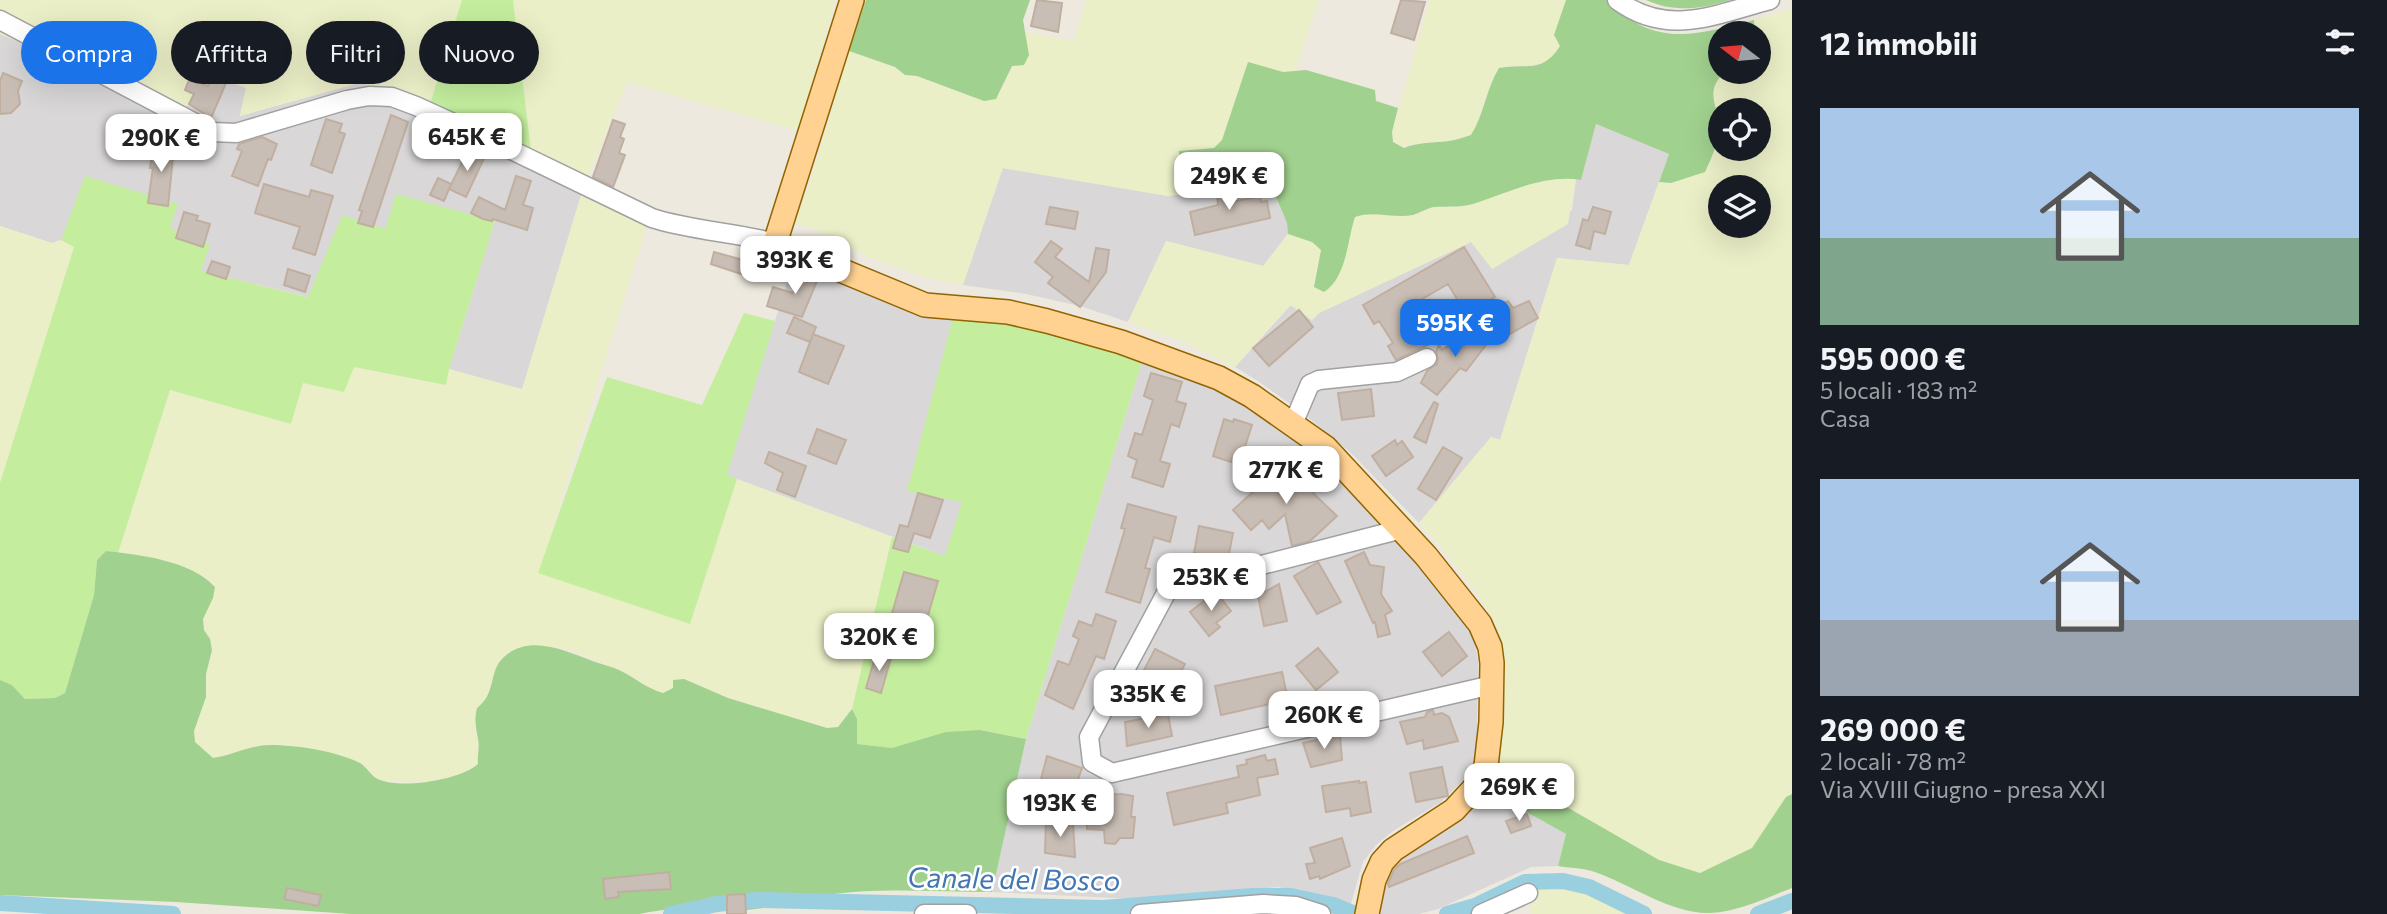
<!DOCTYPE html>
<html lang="it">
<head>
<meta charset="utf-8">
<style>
  :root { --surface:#171b24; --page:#20242c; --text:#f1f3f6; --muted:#9ea1a6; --accent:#1a73e8 }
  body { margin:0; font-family:Commissioner,sans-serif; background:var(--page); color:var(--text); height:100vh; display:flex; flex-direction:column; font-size:26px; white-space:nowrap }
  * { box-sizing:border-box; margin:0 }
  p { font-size:23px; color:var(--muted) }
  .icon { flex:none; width:38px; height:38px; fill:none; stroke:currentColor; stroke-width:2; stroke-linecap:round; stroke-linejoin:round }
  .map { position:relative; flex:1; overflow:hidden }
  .side { display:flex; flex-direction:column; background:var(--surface); width:595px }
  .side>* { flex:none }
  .top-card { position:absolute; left:21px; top:21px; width:665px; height:63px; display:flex; gap:14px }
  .needle { width:46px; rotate:286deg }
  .controls { position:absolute; left:1708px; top:21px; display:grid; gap:14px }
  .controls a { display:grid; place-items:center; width:63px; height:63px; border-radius:50%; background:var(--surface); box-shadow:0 7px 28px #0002; font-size:35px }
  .price { position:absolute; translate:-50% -60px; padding:0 16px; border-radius:14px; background:#fff; color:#222; font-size:23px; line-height:46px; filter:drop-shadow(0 2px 4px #0008) }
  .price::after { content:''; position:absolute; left:50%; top:42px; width:21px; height:16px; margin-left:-10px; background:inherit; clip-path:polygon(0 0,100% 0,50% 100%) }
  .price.current { background:var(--accent); color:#fff }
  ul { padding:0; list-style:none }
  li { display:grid; align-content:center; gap:14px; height:371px; padding:0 28px }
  li span { display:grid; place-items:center; height:217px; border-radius:0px; color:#555 }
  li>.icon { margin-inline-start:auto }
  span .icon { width:126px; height:126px; fill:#fffc; stroke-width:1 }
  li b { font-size:30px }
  h2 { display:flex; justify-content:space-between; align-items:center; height:84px; padding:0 28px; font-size:30px }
  .pill { padding:0 24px; border-radius:32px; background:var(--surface); box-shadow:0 7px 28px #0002; font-size:24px; line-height:63px }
  .pill.current { background:var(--accent); color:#fff }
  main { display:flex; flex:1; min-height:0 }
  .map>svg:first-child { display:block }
</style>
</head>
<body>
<main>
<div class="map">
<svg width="1792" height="914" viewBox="0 0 1792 914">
  <rect width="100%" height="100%" fill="#ede9de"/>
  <path fill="#d9d7d7" d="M0,34L66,62L209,73L246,88L240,116L362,82L582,192L522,390L449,369L495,221L397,195L385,230L309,297L201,271L170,228L86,176L61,240L52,243L0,226Z
    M1596,124L1669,154L1629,265L1557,258L1500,440L1491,437L1419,523L1349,451L1304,414L1258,381L1235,367L1291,305L1312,320L1319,313L1471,242L1572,210L1576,179L1581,180Z
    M1002,168L1168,196L1218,188H1247L1276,197L1287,223L1288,234L1263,266L1166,241L1128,322L1080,306L1026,294L963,285Z
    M797,251L955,310L908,490L963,502L945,556L726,475Z
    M1144,355L1245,402L1331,470L1419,560L1470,629L1474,638L1478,661L1477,739L1474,761L1468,775L1441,802L1393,831L1376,845L1363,862L1349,910L1315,894L1278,887L1138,899L992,892L1026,739Z
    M1484,796L1518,807L1566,834L1558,866L1531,867L1438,909L1419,914H1375L1387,874L1395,862L1456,822Z"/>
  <path fill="#ebefc7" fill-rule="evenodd" d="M0,0H462L427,114L362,82L240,116L246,88L209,73L180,117L66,62L0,34Z
    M513,0H836L798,131L627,82L582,191L626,217L648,222L539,572L690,624L737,479L892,537L852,709L838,727L827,728L728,698L684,679L664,694L653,690L622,671L569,650L558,647H521L502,658L493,679L475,731L479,742L477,753L478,764L469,772L447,779L407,783L378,780L362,764L329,752L270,745L248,747L237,753L213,758L195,742L194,730L206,697V674L212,650L210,639L204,630L203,619L213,598L207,578L163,560L118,553L170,390L290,424L303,383L353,367L446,385L449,369L522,389L582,192L533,168Z
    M1086,0H1319L1295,72L1271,69L1248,62L1222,140L1188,171L1199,178L1206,190L1168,196L1003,168L963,285L926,277L870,258L820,231L795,223L813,173L849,51L895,67L905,75L917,76L950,87L961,93L1002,89L1013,66L1028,55L1025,32L1074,41Z
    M1430,0H1566L1555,35L1560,46L1545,63L1499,68L1484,101L1478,125L1471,135L1427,145L1414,143L1403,148L1393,143L1392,132Z
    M1792,9V794L1786,797L1752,849L1700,873L1659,860L1499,768L1502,740L1503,660L1498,630L1483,601L1439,544L1419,523L1491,437L1500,440L1557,258L1629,265L1659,182L1672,183L1705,172L1710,162L1717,140L1719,127L1712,91L1716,80L1725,72H1759V33H1755L1754,20ZM1720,110H1759V149H1720ZM1720,187H1759V226H1720Z
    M1555,179H1576L1568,224L1492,269L1471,242L1319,313L1312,320L1290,305L1235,367L1183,341L1128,322L1166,241L1263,266L1288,234L1312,242L1321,250L1314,286L1347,251L1348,239L1355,217L1365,213L1412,216L1433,207H1455L1478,202L1488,197L1500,195L1521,186Z
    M0,226L52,243L61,240L75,247L0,483Z
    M1537,888L1587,892L1635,914H1531L1530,891Z"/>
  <path fill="#c4ee9e" d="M462,0H513L533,168L427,114Z
    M85,176L178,204L170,228L210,244L201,271L308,297L342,215L385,229L396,194L495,221L449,369L446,385L354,367L344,392L303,383L291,424L170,390L118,553L106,551L97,560L94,595L65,693L55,698L25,699L12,685L0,680V483L74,247L61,240Z
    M955,310L988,316L1143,358L1026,739L980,730L892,748L856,744L857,719L852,709L892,537L945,556L962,502L907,491Z
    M744,313L775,321L727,474L737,479L690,624L538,573L607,377L702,405Z"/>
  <path fill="#a1d18f" d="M866,0H1030L1023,20L1029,55L1024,65L1012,66L996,99L984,101L917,76L905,75L895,67L849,51Z
    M1566,0H1608C1654,49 1696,35 1754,20L1755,33H1720V72H1725C1703,92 1719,105 1719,129C1718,144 1711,159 1705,172L1671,183L1659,182L1669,154L1596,124L1581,180C1545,174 1509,192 1476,203C1462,208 1448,206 1434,207C1427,208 1420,213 1413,215C1394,219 1374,210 1355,217C1347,241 1347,277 1324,292L1314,287L1321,250L1312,242L1288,234L1287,223L1276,197L1247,188L1206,190L1199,178L1179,164V151L1214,148L1222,140L1248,62L1283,72L1306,70L1375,90L1376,101L1398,108L1392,132L1393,142L1404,148C1418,142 1434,143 1449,141C1456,140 1464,137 1471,135C1484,115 1486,89 1499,68C1528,63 1542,74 1560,46L1554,35Z
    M1646,0H1731C1701,9 1675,13 1646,0Z
    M106,551C140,555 190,560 215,587L213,598L203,619L204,630L210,639L212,650L206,674V697L194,731L195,742L213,758C233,755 250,745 270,745C297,745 336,751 360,763C367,767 372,778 380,780C403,789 460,780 478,764C477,755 480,747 478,739C476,727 474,720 477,708C497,693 488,671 504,657C529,634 563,650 590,660C600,664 611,666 621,671C635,678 648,689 663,693L673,688V680L684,679L728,698L827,728L838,727L852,709L857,719V744L892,748L946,732L980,730L1026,739L992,892C935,892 876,887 820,896C795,900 772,908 747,910C708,913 679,904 640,914H351L176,902L0,895V680L12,685L25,699L55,698L65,693L94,595L97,560Z
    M1499,768L1659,860L1700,873L1752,848L1786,797L1792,794V888C1766,898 1738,912 1710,913C1671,914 1630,884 1595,872C1584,868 1569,868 1558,866L1566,834L1518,807L1484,796L1490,789Z"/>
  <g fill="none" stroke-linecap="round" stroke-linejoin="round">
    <path stroke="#9acfe0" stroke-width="16" d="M0,903L173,914
      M671,914L717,904L757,900L1103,908L1252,896H1291L1333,905L1355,914
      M1447,914L1475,906L1525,882L1563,881L1589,887L1644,914
      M1758,914L1792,901"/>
  </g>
  <path fill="#c9beb5" stroke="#c0afa0" stroke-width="2" d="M1037,0L1062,3L1058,32L1031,26Z
    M1401,0L1425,2L1414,40L1391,33Z
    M219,63L232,69L211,118L189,104L194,94L185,90L189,80L208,86Z
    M3,73L22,81L18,91L20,104L11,113L0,114V81Z
    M391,115L408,122L373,227L358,223L362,211L359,210Z
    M326,119L342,124L339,132L345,134L332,173L311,165Z
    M613,120L625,124L620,137L624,139L619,153L625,155L613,187L593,177Z
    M262,137L277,144L271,160L268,159L258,186L232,176L242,151L237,149L239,144Z
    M154,143L174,147L168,206L148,203L153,168H150Z
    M469,148L485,156L466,197L449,189Z
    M516,176L531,181L523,205L533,208L527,230L493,219L492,221L483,219L471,213L479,197L505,210Z
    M438,178L451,184L444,201L430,195Z
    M1230,180L1232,202L1260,196L1261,202L1267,201L1270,218L1195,235L1190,212L1218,205L1216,182Z
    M264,184L309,197L311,190L333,196L315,255L293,248L300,227L255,213Z
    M1050,207L1078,212L1075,229L1046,224Z
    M1593,207L1611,212L1605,234L1594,231L1590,249L1576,245L1583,219L1588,221Z
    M184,212L198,216L196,220L210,224L203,247L176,238Z
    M1051,241L1062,249L1055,257L1089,282L1096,248L1109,250L1106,272L1080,307L1048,283L1053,277L1035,262Z
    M1464,247L1495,297L1466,314L1448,284L1412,305L1436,341L1396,360L1388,346L1393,343L1379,321L1374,324L1363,305Z
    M746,248L763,253L756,279L711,264L714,252L743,260Z
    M212,261L230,267L226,279L207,273Z
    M288,269L310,276L305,292L284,285Z
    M803,270L819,276L802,317L767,306L773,287L793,293Z
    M1508,301L1513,308L1529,301L1538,318L1508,335L1493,310Z
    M1299,310L1313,327L1269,366L1253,348Z
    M794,317L816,327L810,342L787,333Z
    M1477,326L1492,337L1466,371L1460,368L1437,395L1421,383L1427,371L1437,364L1438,358L1436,351L1439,345L1442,350Z
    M813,334L844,346L828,384L799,372Z
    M1151,373L1182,382L1176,401L1186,404L1179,427L1171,424L1160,461L1170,464L1163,487L1132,477L1137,460L1128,456L1135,433L1142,435L1153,400L1144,396Z
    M1371,389L1374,416L1342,420L1338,393Z
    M1434,402L1438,404L1426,443L1414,437Z
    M1224,419L1233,422L1234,419L1252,425L1241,459L1233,456L1231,462L1213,456Z
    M817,429L846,440L836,464L808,453Z
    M1395,440L1397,445L1402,441L1413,457L1386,476L1372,456Z
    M1443,447L1462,458L1436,500L1418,489Z
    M769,452L806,466L795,497L777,490L783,473L765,463Z
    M1287,460L1316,496L1337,516L1310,541L1292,546L1285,514L1269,529L1262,520L1251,530L1233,510L1267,479L1266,477Z
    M918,493L943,500L930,538L914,533L908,552L893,548L900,525L908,527Z
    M1128,504L1176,517L1170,542L1154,537L1145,568L1150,569L1140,603L1106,592L1125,529L1121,528Z
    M1199,526L1233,533L1228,559L1194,553Z
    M1364,552L1370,565L1384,567L1381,594L1392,611L1385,615L1390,634L1378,637L1375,622L1373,623L1345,561Z
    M1318,562L1341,602L1317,614L1294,576Z
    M904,572L938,581L920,643L886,634Z
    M1279,584L1287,621L1264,626L1258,596Z
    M1216,592L1231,611L1216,623L1220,627L1209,636L1190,612Z
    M1096,614L1116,621L1104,659L1096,656L1073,709L1045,695L1058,661L1069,665L1079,639L1073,636L1079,621L1092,626Z
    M1449,632L1467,656L1442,676L1423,652Z
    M1318,648L1338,672L1316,690L1296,666Z
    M1155,649L1185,664L1169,693L1140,678Z
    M876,654L891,658L881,693L866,688Z
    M1282,672L1288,700L1221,715L1215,686Z
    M1433,710L1434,715L1442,713L1449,717L1458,741L1424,749L1423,740L1407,744L1400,722L1425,717L1427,712Z
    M1168,714L1172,736L1127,746L1125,722Z
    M1340,735L1342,760L1311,767L1303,743Z
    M1265,755L1267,761L1275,759L1278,774L1257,778L1260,795L1226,803L1228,813L1174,825L1167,793L1239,777L1237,766L1247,764L1246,760Z
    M1047,756L1082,768L1073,793L1040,783Z
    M1442,767L1448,796L1416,802L1410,773Z
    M1359,781V783L1366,782L1371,812L1351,816L1350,808L1326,812L1322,786Z
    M1121,794L1133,796L1131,817H1135L1133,838H1120L1115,844L1105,843L1104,830L1087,829L1088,796Z
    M1527,814L1531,826L1511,833L1506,821Z
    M1046,822L1073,823L1075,857L1045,853Z
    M1467,836L1474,853L1389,887L1388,884L1394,870L1400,864Z
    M1342,838L1350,866L1320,879L1319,876L1310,879L1306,864L1315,863L1310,848Z
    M669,872L671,889L618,892L619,897L605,899L603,879Z
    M287,888L321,895L318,906L284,899Z
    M745,894L746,914H727V895Z"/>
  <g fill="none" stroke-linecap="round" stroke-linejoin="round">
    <defs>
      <path id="minor" d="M1617,0C1668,38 1716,14 1770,0
        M0,20L212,132L236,133L347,100L369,96L392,97L416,106L497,143L652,218C692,231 735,232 775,243
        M1293,424L1310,384L1319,380L1397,372L1427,358
        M1402,529L1246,569L1172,582L1089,737L1092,762L1112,773L1492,685
        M924,914H967
        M1140,914L1263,904L1296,906L1321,914
        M1481,914L1528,893"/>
      <path id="major" d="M852,0L775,243L925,305L1008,312L1047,321L1121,342L1219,378L1252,396L1326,448L1426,556L1480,624L1490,647L1492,663L1491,722L1486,766L1477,785L1454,810L1393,850L1382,862L1374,880L1367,914"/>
    </defs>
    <use href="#minor" stroke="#a1a1a1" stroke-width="21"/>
    <use href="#major" stroke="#916400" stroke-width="26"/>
    <use href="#minor" stroke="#fff" stroke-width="18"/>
    <use href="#major" stroke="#ffd292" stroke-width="23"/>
  </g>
  <g text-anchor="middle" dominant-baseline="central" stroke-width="5" stroke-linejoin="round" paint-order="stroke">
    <g font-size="28" font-style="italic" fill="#4076b1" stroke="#fff">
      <text transform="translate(1014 878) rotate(1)">Canale del Bosco</text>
    </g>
  </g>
</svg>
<div class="controls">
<a><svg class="needle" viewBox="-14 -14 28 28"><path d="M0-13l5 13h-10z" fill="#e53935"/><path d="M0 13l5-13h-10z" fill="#9ea1a6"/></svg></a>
<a><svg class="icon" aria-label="locate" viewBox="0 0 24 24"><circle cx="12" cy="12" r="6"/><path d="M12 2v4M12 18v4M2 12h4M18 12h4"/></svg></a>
<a><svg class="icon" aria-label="layers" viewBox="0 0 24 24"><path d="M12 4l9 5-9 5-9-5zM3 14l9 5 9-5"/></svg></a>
</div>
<b class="price" style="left:467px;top:173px">645K €</b>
<b class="price" style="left:161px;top:174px">290K €</b>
<b class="price" style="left:1229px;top:212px">249K €</b>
<b class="price" style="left:795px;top:296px">393K €</b>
<b class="price current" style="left:1455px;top:359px">595K €</b>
<b class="price" style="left:1286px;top:506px">277K €</b>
<b class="price" style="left:1211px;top:613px">253K €</b>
<b class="price" style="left:879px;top:673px">320K €</b>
<b class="price" style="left:1148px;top:730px">335K €</b>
<b class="price" style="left:1324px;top:751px">260K €</b>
<b class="price" style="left:1519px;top:823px">269K €</b>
<b class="price" style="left:1060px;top:839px">193K €</b>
<div class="top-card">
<a class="pill current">Compra</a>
<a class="pill">Affitta</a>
<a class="pill">Filtri</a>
<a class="pill">Nuovo</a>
</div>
</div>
<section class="side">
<h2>12 immobili<svg class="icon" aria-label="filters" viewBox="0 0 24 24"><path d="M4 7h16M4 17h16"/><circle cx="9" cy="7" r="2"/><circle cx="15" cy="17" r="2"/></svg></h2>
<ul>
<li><span style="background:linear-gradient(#a9c7e8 60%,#7fa58c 0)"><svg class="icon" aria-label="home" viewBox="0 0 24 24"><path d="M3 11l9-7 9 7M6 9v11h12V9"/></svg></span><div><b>595 000 €</b><p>5 locali · 183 m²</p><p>Casa</p></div></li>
<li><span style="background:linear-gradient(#a9c7e8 65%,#9aa5b1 0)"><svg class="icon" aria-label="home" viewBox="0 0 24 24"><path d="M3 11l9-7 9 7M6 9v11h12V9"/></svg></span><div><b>269 000 €</b><p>2 locali · 78 m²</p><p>Via XVIII Giugno - presa XXI</p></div></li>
</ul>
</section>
</main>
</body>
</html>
